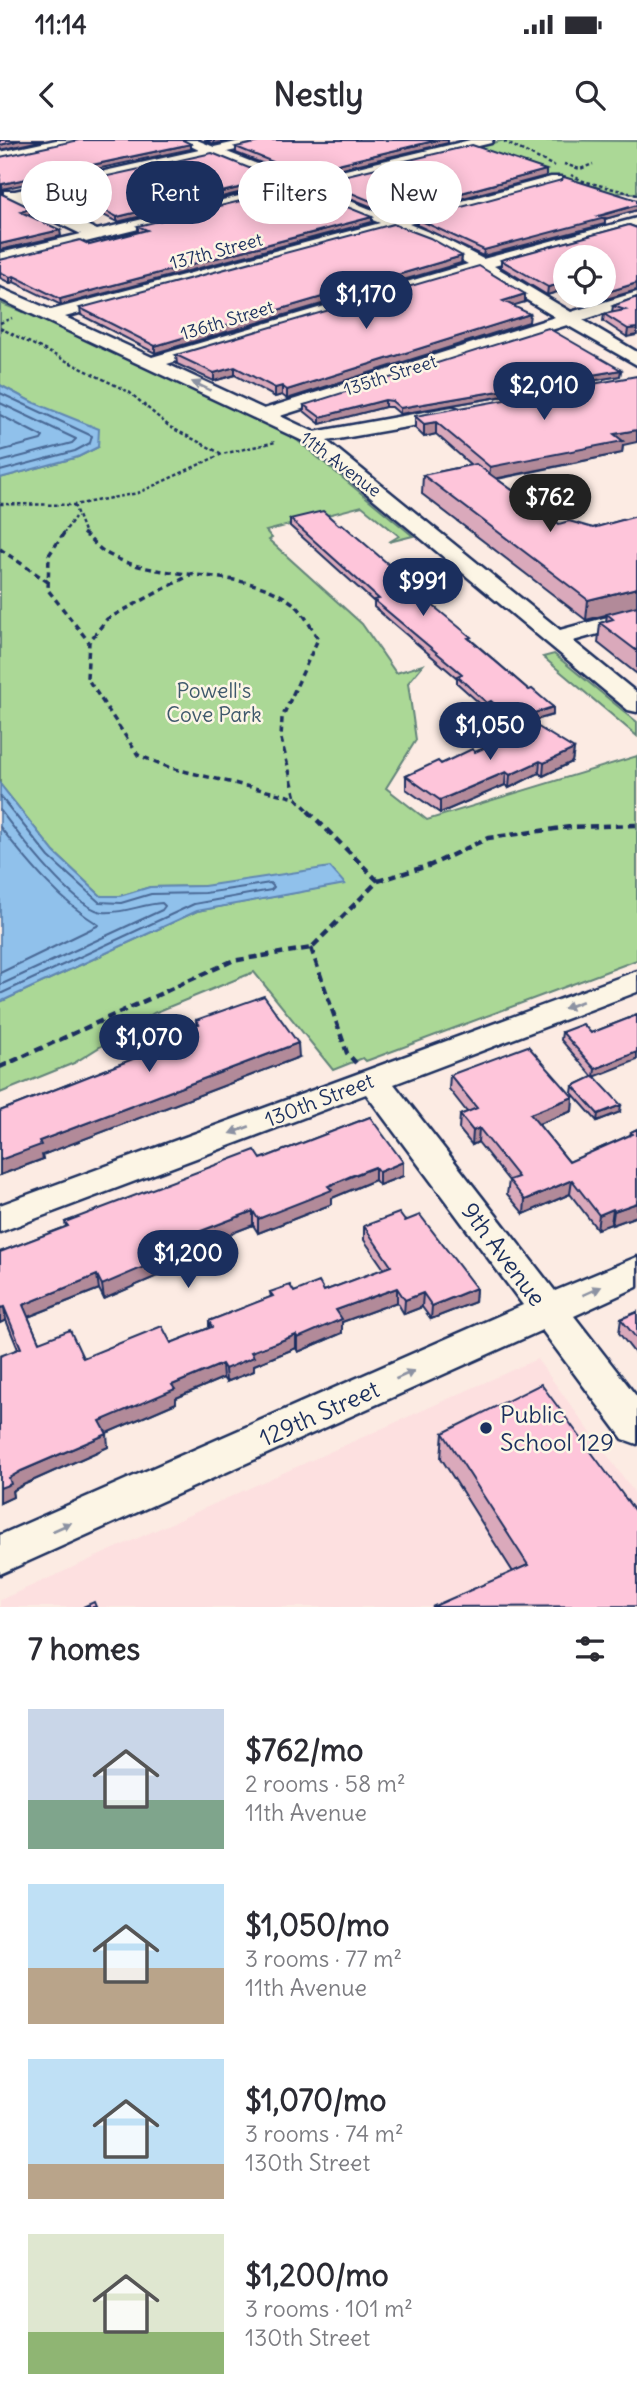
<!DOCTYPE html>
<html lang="en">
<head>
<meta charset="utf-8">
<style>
  :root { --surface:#fff; --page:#f2f2f3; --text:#2b2b33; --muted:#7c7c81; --accent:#1b2f5e }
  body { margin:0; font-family:Delius,sans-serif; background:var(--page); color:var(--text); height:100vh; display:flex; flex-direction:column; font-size:26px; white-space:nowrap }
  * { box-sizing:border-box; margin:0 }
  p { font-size:23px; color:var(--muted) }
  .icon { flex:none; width:38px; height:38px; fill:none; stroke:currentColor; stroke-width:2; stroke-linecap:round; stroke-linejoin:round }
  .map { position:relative; height:1467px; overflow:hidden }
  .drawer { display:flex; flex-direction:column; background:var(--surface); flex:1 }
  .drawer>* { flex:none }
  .guide { position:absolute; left:21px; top:21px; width:595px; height:63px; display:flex; gap:14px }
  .controls { position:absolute; left:553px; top:105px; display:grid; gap:14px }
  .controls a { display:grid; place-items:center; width:63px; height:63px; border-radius:50%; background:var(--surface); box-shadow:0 4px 18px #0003; font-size:35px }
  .price { position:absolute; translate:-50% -60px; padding:0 16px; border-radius:24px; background:var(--accent); color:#fff; font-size:23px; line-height:46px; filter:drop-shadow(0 2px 4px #0008) }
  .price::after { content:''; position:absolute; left:50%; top:42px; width:21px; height:16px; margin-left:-10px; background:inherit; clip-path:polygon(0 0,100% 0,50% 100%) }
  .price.active { background:#222; color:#fff }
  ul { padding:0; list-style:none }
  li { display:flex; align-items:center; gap:21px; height:175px; padding:0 28px }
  li span { display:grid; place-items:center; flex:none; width:196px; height:140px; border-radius:0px; color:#555 }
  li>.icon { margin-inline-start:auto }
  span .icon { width:84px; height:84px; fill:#fffc; stroke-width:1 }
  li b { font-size:30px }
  h2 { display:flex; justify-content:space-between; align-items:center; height:84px; padding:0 28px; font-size:30px }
  .tag { padding:0 24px; border-radius:32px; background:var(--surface); box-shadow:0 4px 18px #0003; font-size:24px; line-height:63px }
  .tag.active { background:var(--accent); color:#fff }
  .status { display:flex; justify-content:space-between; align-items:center; height:49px; padding:0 35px; background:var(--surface); direction:ltr }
  .status svg { height:19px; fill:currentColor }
  header { display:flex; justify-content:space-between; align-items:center; height:91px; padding:0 28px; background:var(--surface); font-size:32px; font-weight:700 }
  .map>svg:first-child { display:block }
</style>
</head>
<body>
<div class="status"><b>11:14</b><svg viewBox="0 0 49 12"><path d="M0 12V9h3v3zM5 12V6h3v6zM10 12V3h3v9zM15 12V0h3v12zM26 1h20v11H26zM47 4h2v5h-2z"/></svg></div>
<header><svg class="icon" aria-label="back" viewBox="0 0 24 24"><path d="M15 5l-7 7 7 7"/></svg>Nestly<svg class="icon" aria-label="search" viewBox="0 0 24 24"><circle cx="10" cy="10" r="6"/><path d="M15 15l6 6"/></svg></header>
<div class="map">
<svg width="637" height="1467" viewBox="0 0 637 1467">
  <rect width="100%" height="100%" fill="#fcebe3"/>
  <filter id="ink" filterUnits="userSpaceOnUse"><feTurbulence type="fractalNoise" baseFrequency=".0143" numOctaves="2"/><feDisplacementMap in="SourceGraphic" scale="14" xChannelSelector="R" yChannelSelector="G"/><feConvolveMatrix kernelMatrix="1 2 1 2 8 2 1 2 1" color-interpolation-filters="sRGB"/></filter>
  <g filter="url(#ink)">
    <path fill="#fde0e0" d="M537,1219L637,1356V1467H0V1460Z"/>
    <path fill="#abd896" stroke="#63847a" stroke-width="2" d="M505,0L637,1V55L624,52L615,54L565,40L548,38L475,7Z
      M0,163L88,198L270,281L298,301L413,396L389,402L399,396L362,366L266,391L272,398L269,400L362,484L396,533L423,525L408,543L416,600L386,648L427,680L637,616V820L366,921L363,918L333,930L254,832L154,873L74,923L0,953V862L197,771L342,744L150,747L120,756H101L54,712L0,644V338L78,317L98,307L32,262L0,245Z
      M554,514L637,582V596L543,517Z"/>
    <path fill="#90c1eb" stroke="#6187b3" stroke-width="2" d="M0,245L32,262L99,289L98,307L78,317L0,338Z
      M0,644L54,712L101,756H120L150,747L204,746L330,727L345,744L197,771L0,862Z"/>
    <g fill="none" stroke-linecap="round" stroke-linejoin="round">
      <path stroke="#4a6996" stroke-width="2" d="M0,253L92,296L90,303L75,311L0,331
        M0,263L76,299L72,303L0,322
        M0,275L43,297L41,300L0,311
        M0,656L49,717L99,762L121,763L151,754L205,753L270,743L274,747L271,750L194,764L0,854
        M0,670C18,694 74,769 103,772C123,774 142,764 162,763L165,766L162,770L0,845
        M0,687C29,723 59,761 99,785L0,833"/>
      <defs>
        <path id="minor" d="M56,0H81L79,3L0,20V12Z
          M178,0H197L214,7L245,0H270L268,3L227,12L300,41L470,0H493L491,3L313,46L395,79L551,37H561V43L409,84L441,97L483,119L637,78V87L494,126L571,172L637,152V162L583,180L637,212V225L567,185L280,276L314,292L452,267L459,269L461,273L459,277L452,279L327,301L560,490L637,469V483L573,501L637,553V572L628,570L305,302L0,159V148L51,170L380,83L298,50L0,123V113L81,94L4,57V51H15L199,10ZM212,16L285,45L97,90L27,57ZM393,88L431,103L468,124L152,217L65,177ZM479,131L555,177L264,269L167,224Z
          M637,831V852L394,944L555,1151L637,1117V1147L574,1176L637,1257V1304L623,1299L542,1190L0,1434V1395L523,1165L366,954L0,1092V1065Z"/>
      </defs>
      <use href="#minor" stroke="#1b2f5e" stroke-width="5"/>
      <path stroke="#1b2f5e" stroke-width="2.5" stroke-dasharray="3.5 2.5" stroke-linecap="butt" d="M512,0L505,2L554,26
        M564,24L580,29L593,24
        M571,35L583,41L637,55
        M0,183L12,178
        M0,188L129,252L170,287L222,314
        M0,364L74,365L138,353L222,314L276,302
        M74,365L85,394
        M63,394L75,377"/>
      <path stroke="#1b2f5e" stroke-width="3.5" stroke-dasharray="6 4.5" stroke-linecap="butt" d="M64,393L49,415L48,450L89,502
        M83,393C90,398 96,406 103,411C157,446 241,423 294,464C304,472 311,488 318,499L282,578L281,599L296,658
        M0,409L48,442
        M194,433L107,479L89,502L87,538L138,615L171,628L296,658L310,672"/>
      <path stroke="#1b2f5e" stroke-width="4.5" stroke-dasharray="8 5" stroke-linecap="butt" d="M308,671L378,741
        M311,808L347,913L356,923
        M0,927L232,821L311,808L378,741L431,725L488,698L570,687L637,685"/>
      <use href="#minor" fill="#fcf5e5" fill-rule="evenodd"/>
    </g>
    <path fill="#daa9bb" stroke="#1b2f5e" stroke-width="2" d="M204,0H233L214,4Z
      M448,3L300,38L236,13V7Z
      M546,36L395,76L322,47V41Z
      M276,39V44L117,82L78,62L56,68L35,58V52Z
      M637,60V70L605,79V84L483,116L417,85V79Z
      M372,77V82L61,165L14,142L10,143L0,138V120L90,105L139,92H138V86Z
      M629,85L637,88V150L589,164L567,156H604V117H565V155L557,152L547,155L501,127V120Z
      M462,116L461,123L155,213L81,175L80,168Z
      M637,157L627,197L603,181L604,174L612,172L613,166Z
      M525,162L512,165L529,182L287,259L282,255L275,257L235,235L214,241L177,224L176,215Z
      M621,230L620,236L400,274L392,267H385L320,284L304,271V265Z
      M415,276L623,305L622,313L497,339L559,384L593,388L637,376V534L598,503L600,483L606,481L607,475L586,480L422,354L423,335L471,325L436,294L424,297L415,288Z
      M290,379L417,453L529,550L553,567V575L511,587L491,569L487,570L457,543V538L374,467V462L290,386Z
      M574,609L572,622L543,636L539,633L509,648L505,645L440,673L406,649V636L475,612Z
      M637,875L595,937L620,972L597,981L572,953L573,946L593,937L561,900L562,892L591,893Z
      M196,880L299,917L42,1015L43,1019L0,1035V971L136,918L135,906L196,885Z
      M450,935L573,957L572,971L538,984L569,1022L630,995L631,992L637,989V1076L612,1085L611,1084L597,1089L570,1054L524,1074L507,1054L509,1041L478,1002L472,1005L459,989L460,975L467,972L449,949Z
      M370,977L403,1036L379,1045L375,1040L351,1050L332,1058V1064L258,1093L253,1085L160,1121L162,1134L104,1159L99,1149L28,1177L39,1202L83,1218L171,1203L209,1188V1181L271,1157L270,1152L324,1151L384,1129L364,1100V1086L405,1081L476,1148L475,1162L431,1179L422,1167L404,1174L397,1162L342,1182V1193L298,1212L296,1208L254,1225V1231L226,1242L223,1238L176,1258V1263L106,1293L108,1307L23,1345L12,1351L13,1357L0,1363L18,1209L6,1180L0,1183V1112L66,1087L65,1082L261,1019Z
      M637,1172V1216L619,1193L621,1179Z
      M443,1293L637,1374L513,1432L441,1318Z"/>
    <path fill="#b28a99" stroke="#1b2f5e" stroke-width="2" d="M20,0H44L0,10V5Z
      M214,0H233L214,4Z
      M438,0H448V3L300,38V33Z
      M191,4V9L2,49V44Z
      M546,30V36L395,76V71Z
      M276,39V44L117,82V77Z
      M78,57V62L56,68L55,62Z
      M637,65V70L605,79V84L483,116L484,110Z
      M31,68L32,73L22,77L21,72Z
      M372,77V82L61,165L60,159Z
      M60,90L61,96L0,110V104Z
      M462,116L461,123L155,213V206Z
      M14,136V142L10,143V137Z
      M637,143V150L589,164V157L604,156V153Z
      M557,145V152L547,155L548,147Z
      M525,154V162L502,169L503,161Z
      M530,174L529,182L287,259V250Z
      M637,188V195L627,197L628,189Z
      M235,227V235L214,241V233Z
      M621,230L620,236L400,274V268Z
      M282,246V255L275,257V248Z
      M385,260V267L320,284V277Z
      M436,282V294L424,297V284Z
      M637,290V302L623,305L622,313L489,340L490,327L614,294Z
      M637,448V467L586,480L588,460Z
      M491,561V569L487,570V563Z
      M553,567V575L511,587L512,580Z
      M574,609L572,622L543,636L544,623Z
      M540,621L539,633L509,648L510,635Z
      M506,632L505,645L440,673V660Z
      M298,903L299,917L42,1015L43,1019L0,1035V1020L39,1001Z
      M637,912V920L594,937L595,929Z
      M573,957L572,971L528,988L530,974Z
      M621,965L620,972L597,981L598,974Z
      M479,988L478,1002L472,1005L473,991Z
      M403,1022V1036L379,1045V1032Z
      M375,1027V1040L332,1058V1064L258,1093V1079L328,1046Z
      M572,1040L570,1054L524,1074L525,1060Z
      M637,1063V1076L612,1085L614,1071Z
      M613,1069L611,1084L597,1089L599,1075Z
      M253,1071V1085L160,1121L162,1134L104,1159L102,1145L154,1109Z
      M97,1135L99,1149L25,1178L23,1165Z
      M397,1148V1162L342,1182V1193L298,1212V1198L336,1170Z
      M476,1148L475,1162L431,1179L432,1166Z
      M423,1153L422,1167L404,1174L405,1160Z
      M4,1167L6,1180L0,1183V1168Z
      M296,1195V1208L254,1225V1231L226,1242L225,1229L251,1212Z
      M222,1224L223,1238L176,1258V1263L102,1295L100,1281L172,1245Z
      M107,1294L108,1307L23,1345L12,1351L13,1357L0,1363V1348L9,1338L21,1331Z"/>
    <path fill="#fec5da" stroke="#1b2f5e" stroke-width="2" d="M0,0H20L0,5Z
      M79,0H183L191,4L2,44V54L31,68L21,72L60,90L0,104V17Z
      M268,0H438L300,33L236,7Z
      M472,5L546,30L395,71L322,41Z
      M212,13L276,39L117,77L78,57L55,62L35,52Z
      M564,37L637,60V65L598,76L605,78L484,110L417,79L562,40Z
      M298,47L372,77L60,159L14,136L10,137L0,132V120L80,100L90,105L147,90L138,86Z
      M393,84L430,98L462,116L155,206L80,168Z
      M629,85L637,88V143L604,153V117H565V148L557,145L548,147L501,120Z
      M479,126L525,154L503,161L530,174L287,250L282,246L275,248L235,227L214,233L176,215Z
      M637,157V188L628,189L604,174L625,170L613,166Z
      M548,188L621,230L400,268L392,261L385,260L320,277L304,265Z
      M637,236V290L614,294L623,301L490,327L436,282L424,284L415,276Z
      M476,324L559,384L569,381L593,388L637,376V448L588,460L423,335Z
      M323,371L339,385L342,384L417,449L414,450L471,497L468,498L529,550L532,549L553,567L512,580L491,561L487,563L457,536L462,534L374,460L379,459L290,379Z
      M637,466V511L600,483L613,479L607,474Z
      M535,585L574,609L544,623L540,621L510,635L506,632L440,660L406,636L438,621L441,624L472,609L475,612Z
      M264,856L298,903L39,1001L41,1005L0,1020V971L143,915L135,906L199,884L196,880Z
      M637,875V912L595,929L562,892L583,884L591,893Z
      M528,906L573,957L530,974L569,1022L633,994L631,992L637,989V1063L614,1071L613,1069L599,1075L572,1040L525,1060L509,1040L518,1037L479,988L473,991L460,975L477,968L450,935Z
      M594,936L621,965L598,974L573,946Z
      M370,977L403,1022L379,1032L375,1027L351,1036L328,1046L332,1050L258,1079L253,1071L154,1109L160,1120L102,1145L97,1135L23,1165L39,1202L70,1190L83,1218L162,1186L171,1203L212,1187L209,1181L273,1156L270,1152L290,1145L294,1152L319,1142L324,1151L391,1126L364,1086L399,1073L405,1081L420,1075L476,1148L432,1166L423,1153L405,1160L397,1148L336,1170L342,1179L298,1198L296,1195L251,1212L254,1217L225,1229L222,1224L172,1245L175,1249L100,1281L107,1294L21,1331L9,1338L11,1344L0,1348V1216L21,1208L4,1167L0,1168V1112L68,1086L65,1082L255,1010L261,1019Z
      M637,1172V1199L621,1179Z
      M541,1244L637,1374V1466L432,1467L528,1425L443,1293Z
      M94,1462L96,1467H83Z"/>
    <defs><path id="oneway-solid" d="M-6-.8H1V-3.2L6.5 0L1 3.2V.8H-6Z" transform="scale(1.75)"/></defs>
    <g fill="#8c92a2">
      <use href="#oneway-solid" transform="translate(201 246) rotate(-155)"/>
      <use href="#oneway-solid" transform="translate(573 865) rotate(159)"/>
      <use href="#oneway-solid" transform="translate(240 990) rotate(159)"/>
      <use href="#oneway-solid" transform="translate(592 1151) rotate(-24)"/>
      <use href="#oneway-solid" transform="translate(405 1235) rotate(-24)"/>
      <use href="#oneway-solid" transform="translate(62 1387) rotate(-24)"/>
    </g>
  </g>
  <circle fill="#1b2f5e" stroke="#fcf5e5" stroke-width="2.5" cx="486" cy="1288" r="7"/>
  <g text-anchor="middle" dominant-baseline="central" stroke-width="5" stroke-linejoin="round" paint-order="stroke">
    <g font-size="18" fill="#1b2f5e" stroke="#fcf5e5">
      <text transform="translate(216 111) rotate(-15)">137th Street</text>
      <text transform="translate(227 180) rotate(-17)">136th Street</text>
      <text transform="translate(390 235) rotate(-18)">135th Street</text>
      <text transform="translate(341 324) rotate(37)">11th Avenue</text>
    </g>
    <g font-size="21" fill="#3f596c" stroke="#fcf5e5">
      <text x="214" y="550">Powell's<tspan x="214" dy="24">Cove Park</tspan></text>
    </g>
    <g font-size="21" fill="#1b2f5e" stroke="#fcf5e5">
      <text transform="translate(319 960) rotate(-21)">130th Street</text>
    </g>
    <g font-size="24" fill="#1b2f5e" stroke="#fcf5e5">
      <text transform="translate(504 1114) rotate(53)">9th Avenue</text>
      <text transform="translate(319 1273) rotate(-24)">129th Street</text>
    </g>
    <g font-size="24" fill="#1b2f5e" stroke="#fcf5e5" text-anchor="start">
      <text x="500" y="1274">Public<tspan x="500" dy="28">School 129</tspan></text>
    </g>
  </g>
</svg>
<div class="controls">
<a><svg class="icon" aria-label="locate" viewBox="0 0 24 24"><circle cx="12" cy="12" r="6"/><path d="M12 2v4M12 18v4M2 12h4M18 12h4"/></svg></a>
</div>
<b class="price" style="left:366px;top:191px">$1,170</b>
<b class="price" style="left:544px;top:282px">$2,010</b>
<b class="price active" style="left:550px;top:394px">$762</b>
<b class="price" style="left:423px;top:478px">$991</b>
<b class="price" style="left:490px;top:622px">$1,050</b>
<b class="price" style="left:149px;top:934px">$1,070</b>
<b class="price" style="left:188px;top:1150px">$1,200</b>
<div class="guide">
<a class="tag">Buy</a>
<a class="tag active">Rent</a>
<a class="tag">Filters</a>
<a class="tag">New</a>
</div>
</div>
<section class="drawer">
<h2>7 homes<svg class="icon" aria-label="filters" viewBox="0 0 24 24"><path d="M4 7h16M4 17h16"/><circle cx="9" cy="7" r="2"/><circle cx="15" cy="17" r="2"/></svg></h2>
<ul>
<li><span style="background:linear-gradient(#c9d6e8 65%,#7fa58c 0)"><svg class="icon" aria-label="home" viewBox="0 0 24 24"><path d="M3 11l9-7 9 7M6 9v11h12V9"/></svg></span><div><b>$762/mo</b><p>2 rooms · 58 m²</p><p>11th Avenue</p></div></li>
<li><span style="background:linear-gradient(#bfe0f5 60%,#b9a48a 0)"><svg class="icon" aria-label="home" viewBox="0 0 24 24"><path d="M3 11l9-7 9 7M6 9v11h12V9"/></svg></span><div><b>$1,050/mo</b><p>3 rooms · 77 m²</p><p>11th Avenue</p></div></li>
<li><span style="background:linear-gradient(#bfe0f5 75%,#b9a48a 0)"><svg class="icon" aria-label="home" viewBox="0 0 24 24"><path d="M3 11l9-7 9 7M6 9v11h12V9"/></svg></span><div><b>$1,070/mo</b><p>3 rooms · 74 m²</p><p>130th Street</p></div></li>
<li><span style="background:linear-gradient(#dfe7d0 70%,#8fb573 0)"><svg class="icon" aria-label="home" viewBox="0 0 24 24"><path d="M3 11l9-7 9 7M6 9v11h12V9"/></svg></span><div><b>$1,200/mo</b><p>3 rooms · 101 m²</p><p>130th Street</p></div></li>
</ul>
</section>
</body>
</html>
